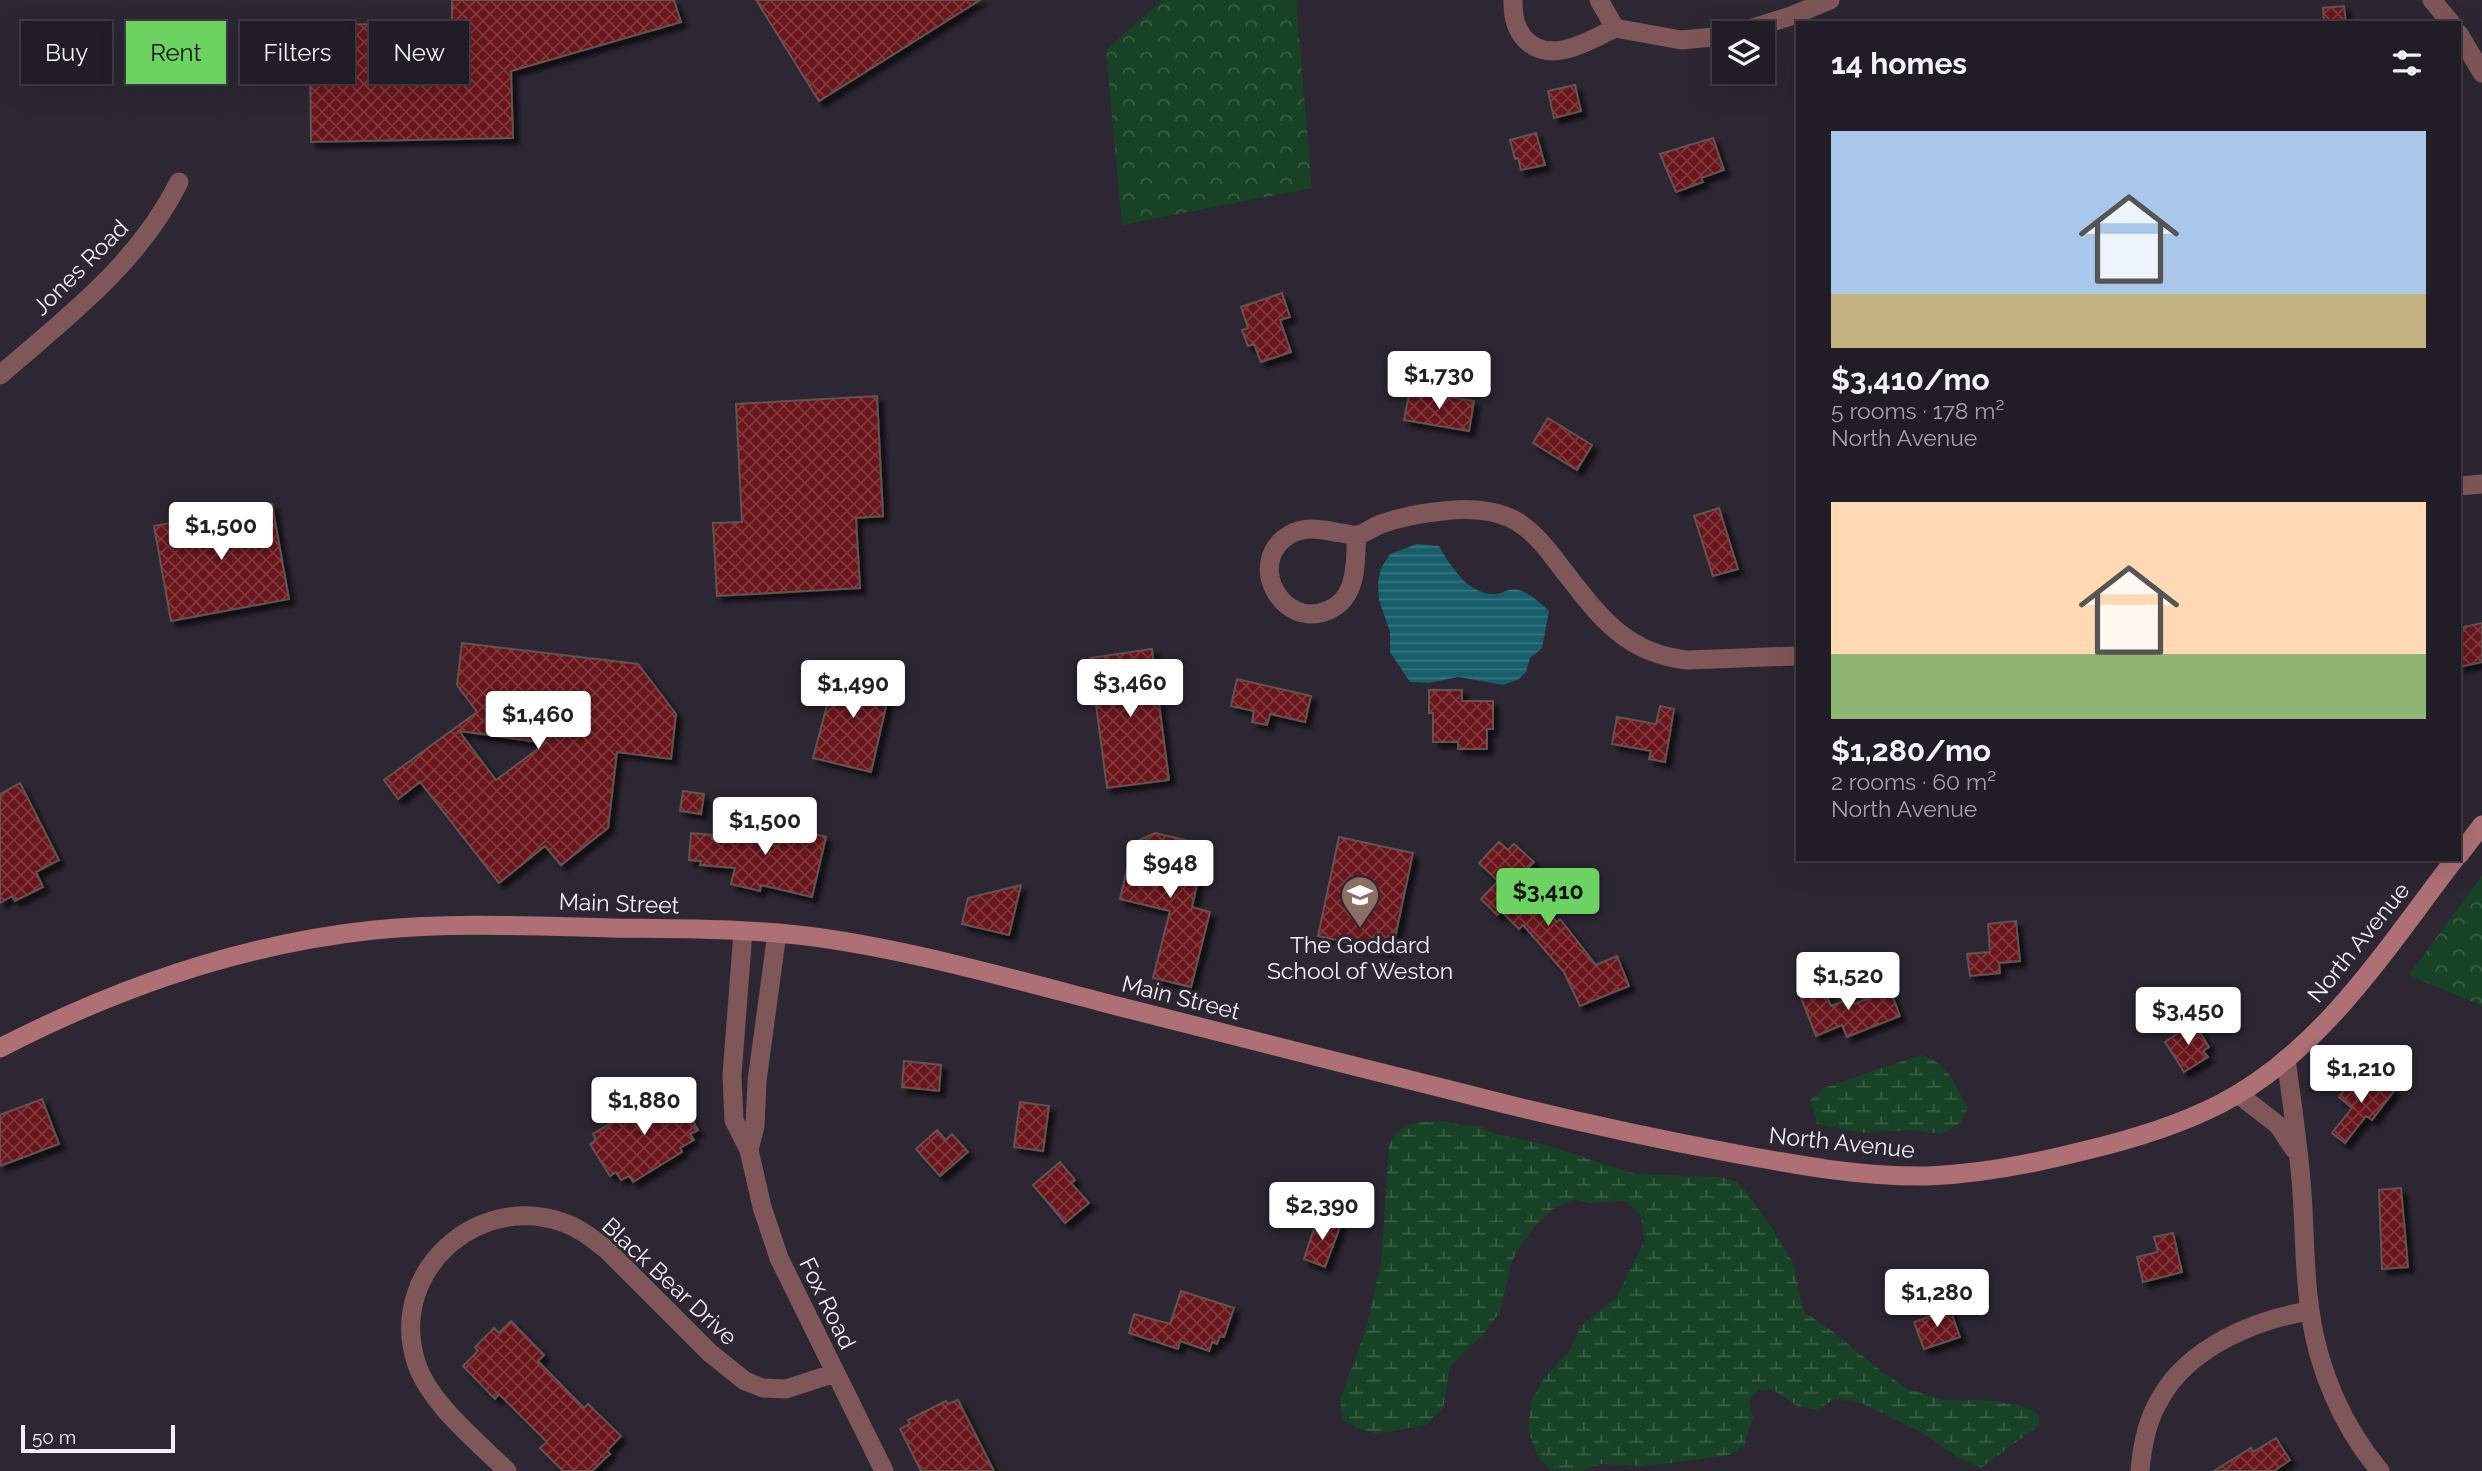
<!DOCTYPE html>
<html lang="en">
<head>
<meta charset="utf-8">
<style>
  :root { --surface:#211d26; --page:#29262e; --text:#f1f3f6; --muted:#a2a2a7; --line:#3e3b43; --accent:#6cd362 }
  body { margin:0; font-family:Raleway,sans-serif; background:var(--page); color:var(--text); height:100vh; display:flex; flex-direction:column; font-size:26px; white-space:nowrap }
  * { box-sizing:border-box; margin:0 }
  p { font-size:23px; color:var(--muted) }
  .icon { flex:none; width:38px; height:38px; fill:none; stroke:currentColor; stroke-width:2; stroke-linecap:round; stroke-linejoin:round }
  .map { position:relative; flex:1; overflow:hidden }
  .details { position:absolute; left:1796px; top:21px; width:665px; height:840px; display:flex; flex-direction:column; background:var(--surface); border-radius:0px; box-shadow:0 7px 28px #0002,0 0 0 2px var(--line) }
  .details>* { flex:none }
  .top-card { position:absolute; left:21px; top:21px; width:665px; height:63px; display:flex; gap:14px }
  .fabs { position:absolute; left:1712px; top:21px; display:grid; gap:14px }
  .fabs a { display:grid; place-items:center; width:63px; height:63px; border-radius:0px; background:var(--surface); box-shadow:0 7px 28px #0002,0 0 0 2px var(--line); font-size:35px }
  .scale { position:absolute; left:21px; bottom:18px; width:154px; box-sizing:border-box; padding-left:7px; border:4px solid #f2eff7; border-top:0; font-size:19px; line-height:24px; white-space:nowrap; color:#f2eff7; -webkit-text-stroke:5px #2c2733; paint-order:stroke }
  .price { position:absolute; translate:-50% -60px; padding:0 16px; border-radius:7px; background:#fff; color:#222; font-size:23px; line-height:46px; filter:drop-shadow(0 2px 4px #0008) }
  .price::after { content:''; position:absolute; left:50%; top:42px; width:21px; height:16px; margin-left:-10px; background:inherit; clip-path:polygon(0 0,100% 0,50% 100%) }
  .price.active { background:var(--accent); color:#111 }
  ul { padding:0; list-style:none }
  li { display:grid; align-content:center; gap:14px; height:371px; padding:0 35px }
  li span { display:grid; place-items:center; height:217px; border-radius:0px; color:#555 }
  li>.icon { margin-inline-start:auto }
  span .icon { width:126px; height:126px; fill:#fffc; stroke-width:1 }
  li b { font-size:30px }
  h2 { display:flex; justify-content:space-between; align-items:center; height:84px; padding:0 35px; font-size:30px }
  .pill { padding:0 24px; border-radius:0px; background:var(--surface); box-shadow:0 7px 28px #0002,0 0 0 2px var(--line); font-size:24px; line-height:63px }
  .pill.active { background:var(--accent); color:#111 }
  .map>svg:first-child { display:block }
</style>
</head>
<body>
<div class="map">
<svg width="2482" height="1471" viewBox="0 0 2482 1471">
  <defs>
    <pattern id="wetland-marsh" width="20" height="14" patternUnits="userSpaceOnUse" patternTransform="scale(1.75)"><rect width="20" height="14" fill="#174225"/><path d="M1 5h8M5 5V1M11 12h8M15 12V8" fill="none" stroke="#395e45"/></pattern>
    <pattern id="park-crowns" width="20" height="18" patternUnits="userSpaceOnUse" patternTransform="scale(1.75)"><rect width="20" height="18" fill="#174225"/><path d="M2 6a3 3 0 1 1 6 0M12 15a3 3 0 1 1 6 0" fill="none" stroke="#395e45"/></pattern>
    <pattern id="water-rules" width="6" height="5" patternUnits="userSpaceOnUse" patternTransform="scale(1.75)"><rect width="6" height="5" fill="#175e6b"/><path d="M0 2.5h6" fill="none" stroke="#397581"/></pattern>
    <pattern id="building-cross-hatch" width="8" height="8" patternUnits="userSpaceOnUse" patternTransform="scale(1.75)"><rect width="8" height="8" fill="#6a171b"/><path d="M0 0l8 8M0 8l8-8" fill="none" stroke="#80393d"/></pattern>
    <filter id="shadow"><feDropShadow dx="5.5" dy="5.5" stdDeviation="2" flood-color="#0009"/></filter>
  </defs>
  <rect width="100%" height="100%" fill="#2c2733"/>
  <path fill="url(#wetland-marsh)" d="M1920,1055C1948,1062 1955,1085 1968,1108L1960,1123L1941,1134L1913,1130L1863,1133L1817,1124L1810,1100L1824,1088Z
    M1445,1121L1461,1125L1480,1126L1492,1133L1543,1144L1635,1174L1720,1177L1735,1181L1744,1189L1772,1228L1793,1263L1804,1312L1832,1331L1881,1371L1908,1389L1944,1400H1981L2013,1404L2031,1409L2039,1416L2038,1426L1981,1468L1958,1458L1924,1434L1862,1403L1836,1399L1816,1410L1797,1406L1774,1390H1759L1749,1400L1753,1418L1744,1446L1729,1455L1679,1462L1644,1466L1602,1464L1579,1471L1551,1470L1538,1457L1528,1429L1532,1400L1545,1377L1570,1350L1581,1326L1617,1297L1644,1241L1641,1216L1625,1201L1589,1203L1574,1199L1553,1209L1536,1225L1523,1242L1511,1263L1500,1312L1482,1336L1450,1366L1443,1409L1425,1425L1378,1434L1356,1428L1343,1419L1340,1401L1366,1328L1381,1263L1389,1145C1401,1120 1420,1122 1445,1121Z"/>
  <path fill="url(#park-crowns)" d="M1162,0H1296L1312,188L1122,225L1106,50Z
    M2482,876V1006L2409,975Z"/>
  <path fill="url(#water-rules)" d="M1417,544L1439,546C1451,566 1468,596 1496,594C1506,593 1509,586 1522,591C1532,595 1541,604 1549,611L1542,648L1530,658L1526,672L1519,679L1504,685L1458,677L1429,683L1410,682L1390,652V632L1379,600L1378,582L1381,568L1390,554Z"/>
  <path fill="url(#building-cross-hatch)" stroke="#635251" stroke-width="2" fill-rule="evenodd" filter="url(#shadow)" d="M452,0H674L681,22L511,71L513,138L311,142L310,58H303L302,25L452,23Z
    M756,0H980L819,101Z
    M2344,6L2346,23H2324L2323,8Z
    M1575,85L1581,111L1554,118L1548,91Z
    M1536,133L1545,165L1521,170L1518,158L1515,159L1510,140Z
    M1713,138L1724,170L1701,178L1703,182L1676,192L1660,154Z
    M1282,293L1290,317L1280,320L1291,352L1261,362L1254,344L1248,346L1242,330L1248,328L1241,307Z
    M1410,390L1474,401L1469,431L1404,420Z
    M877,396L883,516L856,518L860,588L717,596L713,523L742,522L736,404Z
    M1548,418L1592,445L1577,470L1533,443Z
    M272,504L289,599L171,621L154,526L203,517L202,512L218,509L219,514Z
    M1719,508L1738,569L1713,576L1694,516Z
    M2482,623V662L2459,667V628Z
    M462,643L638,664L676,714L671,759L617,752L608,828L561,865L545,846L499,883L420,782L398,799L384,780L477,712L457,685ZM459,731L546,743L496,780Z
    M1152,649L1169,780L1107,788L1090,658Z
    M837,668L892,680L871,772L813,758Z
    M1237,679L1311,696L1305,722L1270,714L1267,725L1252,722L1254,711L1231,706Z
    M1429,690H1462V701H1493V729H1487V749H1458V742H1433V713H1429Z
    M1660,706L1674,709L1665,762L1649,759L1651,751L1612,744L1617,717L1656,724Z
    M20,783L59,860L36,872L43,887L15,901L12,896L0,903V794Z
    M683,791L704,794L701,814L680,811Z
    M748,818L826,837L812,897L761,885L760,891L731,884L735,868L700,865L701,861L689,860L691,833L713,835L712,839L742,841Z
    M1155,833L1206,845L1192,907L1210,912L1191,987L1153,978L1170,911L1120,899L1133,843Z
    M1339,837L1413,853L1392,952L1318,936Z
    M1499,842L1508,850L1514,844L1534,862L1515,881L1557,922L1560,919L1596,965L1617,956L1629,986L1580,1006L1564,972L1523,925L1519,929L1501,911L1497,915L1481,899L1498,881L1479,863Z
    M1021,885L1009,935L962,924L968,898Z
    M2016,921L2020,961L1999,963L2000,973L1970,976L1967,954L1990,952L1988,924Z
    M1823,986L1831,1006L1851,998L1854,1004L1890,990L1900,1016L1847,1037L1842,1025L1816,1036L1800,995Z
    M2194,1023L2209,1047L2203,1051L2208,1057L2184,1072L2165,1042Z
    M904,1061L941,1065L939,1091L902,1087Z
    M2357,1074L2374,1088L2380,1080L2394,1091L2372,1120L2366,1116L2345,1143L2332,1133L2352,1108L2339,1097Z
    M662,1088L667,1095H670L677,1108L682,1105L687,1111L698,1130L690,1134L694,1140L680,1148L682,1152L633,1182L629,1176L621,1180L616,1172L610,1176L590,1144L596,1140L593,1134L641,1105L639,1101Z
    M42,1099L59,1144L0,1166V1115Z
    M1020,1102L1049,1106L1043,1151L1014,1147Z
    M937,1130L946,1140L952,1134L968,1152L940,1176L916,1149Z
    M1060,1162L1075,1180L1071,1183L1089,1203L1065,1223L1033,1185Z
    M2401,1188L2408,1267L2382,1269L2379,1190Z
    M1318,1217L1341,1224L1325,1267L1304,1259Z
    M2173,1233L2182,1272L2143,1282L2137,1257L2158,1252L2154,1237Z
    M1181,1291L1234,1308L1224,1337L1220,1336L1217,1344L1212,1342L1209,1351L1180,1341L1178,1349L1129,1333L1134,1314L1170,1324Z
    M1950,1309L1960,1337L1924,1349L1914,1322Z
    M511,1321L544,1355L538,1361L584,1408L588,1404L621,1436L607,1451L610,1454L592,1471H563L540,1448L547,1442L499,1394L495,1399L463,1366L478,1351L475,1347L494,1328L499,1333Z
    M958,1400L994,1471H921L900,1429L910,1424L908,1420L946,1401L948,1404Z
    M2276,1438L2290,1460L2274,1471H2214L2251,1448L2253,1452Z"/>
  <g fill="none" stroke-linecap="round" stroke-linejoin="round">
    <path stroke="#7f5759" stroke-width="19" d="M1513,0C1513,14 1514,25 1523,37C1548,67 1589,41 1615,28L1599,0
      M2432,0L2451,23
      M1615,28L1681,40L1724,36
      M1737,33L1791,16L1830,0
      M2459,34L2482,73
      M0,375C67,317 139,263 179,182
      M2459,486L2482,484
      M1357,535C1355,552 1357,572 1350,588C1346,598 1338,606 1329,610C1282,631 1245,562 1289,535C1306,525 1323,530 1341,533C1345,533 1352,536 1357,535C1364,534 1373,527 1381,524C1401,517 1422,513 1443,511C1466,508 1495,509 1516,521C1532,530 1546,547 1557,562C1595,610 1621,653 1687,660L1797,656
      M743,932L732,1075L734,1120L749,1150L762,1207L779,1258L884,1471
      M749,1150L755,1126L757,1081L777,933
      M507,1471C477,1441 429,1403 416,1362C388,1272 476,1193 562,1222C580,1228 593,1239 607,1250L710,1353L745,1381L763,1388L786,1389L835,1373
      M2140,1471C2142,1446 2147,1420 2160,1399C2188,1348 2255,1319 2310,1311"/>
    <path stroke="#7f5759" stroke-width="19" d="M2286,1059C2292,1104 2299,1148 2302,1193C2305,1232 2304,1272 2310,1311C2318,1369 2342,1426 2380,1471
      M2238,1094L2278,1125L2294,1149"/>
    <path stroke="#ae7074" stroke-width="19" d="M2459,855L2482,825
      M0,1048C118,987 241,944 374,930C453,922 532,926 611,928C685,929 761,928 835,940C930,955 1024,982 1117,1006C1232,1036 1347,1064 1462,1093C1551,1116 1641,1136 1732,1153C1797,1165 1861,1177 1928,1176C1980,1174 2032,1164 2083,1151C2130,1140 2177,1126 2220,1104C2322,1052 2387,947 2455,859"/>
  </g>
  <defs>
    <symbol id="school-pin" viewBox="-11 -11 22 30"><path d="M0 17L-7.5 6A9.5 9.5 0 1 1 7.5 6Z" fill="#8d6e63" stroke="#2c2733"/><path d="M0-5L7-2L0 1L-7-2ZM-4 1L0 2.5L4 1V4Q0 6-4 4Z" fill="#fff"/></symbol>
  </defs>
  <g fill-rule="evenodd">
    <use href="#school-pin" x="1338" y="873" width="44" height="60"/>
  </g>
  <g text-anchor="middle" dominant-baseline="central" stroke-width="6" stroke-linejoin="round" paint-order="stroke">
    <g font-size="23" fill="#f2eff7" stroke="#2c2733">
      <text transform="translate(80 267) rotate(-45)">Jones Road</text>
      <text transform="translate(619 903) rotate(2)">Main Street</text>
      <text transform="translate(2358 942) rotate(-51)">North Avenue</text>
      <text transform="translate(1181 997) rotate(14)">Main Street</text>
      <text transform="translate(1842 1142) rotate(6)">North Avenue</text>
      <text transform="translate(670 1281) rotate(43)">Black Bear Drive</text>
      <text transform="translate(828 1303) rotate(64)">Fox Road</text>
    </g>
    <g font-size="23" fill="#f2eff7" stroke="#2c2733">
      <text x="1360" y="944">The Goddard<tspan x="1360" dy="26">School of Weston</tspan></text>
    </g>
  </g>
</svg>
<div class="fabs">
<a><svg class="icon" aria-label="layers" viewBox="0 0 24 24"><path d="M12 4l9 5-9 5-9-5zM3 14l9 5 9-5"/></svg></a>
</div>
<div class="scale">50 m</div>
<b class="price" style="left:1439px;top:411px">$1,730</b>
<b class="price" style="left:221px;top:562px">$1,500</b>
<b class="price" style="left:1130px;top:719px">$3,460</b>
<b class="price" style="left:853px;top:720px">$1,490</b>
<b class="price" style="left:538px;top:751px">$1,460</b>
<b class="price" style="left:765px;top:857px">$1,500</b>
<b class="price" style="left:1170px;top:900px">$948</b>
<b class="price active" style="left:1548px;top:928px">$3,410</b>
<b class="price" style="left:1848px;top:1012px">$1,520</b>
<b class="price" style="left:2188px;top:1047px">$3,450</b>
<b class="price" style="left:2361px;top:1105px">$1,210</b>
<b class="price" style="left:644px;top:1137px">$1,880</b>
<b class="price" style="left:1322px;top:1242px">$2,390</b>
<b class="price" style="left:1937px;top:1329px">$1,280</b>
<div class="top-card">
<a class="pill">Buy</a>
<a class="pill active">Rent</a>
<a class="pill">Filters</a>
<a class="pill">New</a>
</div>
<section class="details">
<h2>14 homes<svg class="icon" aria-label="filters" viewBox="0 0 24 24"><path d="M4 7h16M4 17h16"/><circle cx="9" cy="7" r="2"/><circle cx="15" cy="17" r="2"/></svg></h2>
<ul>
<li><span style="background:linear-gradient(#a9c7e8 75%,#c2b280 0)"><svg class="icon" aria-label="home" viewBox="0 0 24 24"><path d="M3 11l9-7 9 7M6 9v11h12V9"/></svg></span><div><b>$3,410/mo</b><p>5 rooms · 178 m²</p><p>North Avenue</p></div></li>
<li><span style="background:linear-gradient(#ffd9b3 70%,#8fb573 0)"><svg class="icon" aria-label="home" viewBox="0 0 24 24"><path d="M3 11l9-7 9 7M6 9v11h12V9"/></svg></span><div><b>$1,280/mo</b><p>2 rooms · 60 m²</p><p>North Avenue</p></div></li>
</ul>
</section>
</div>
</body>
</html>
